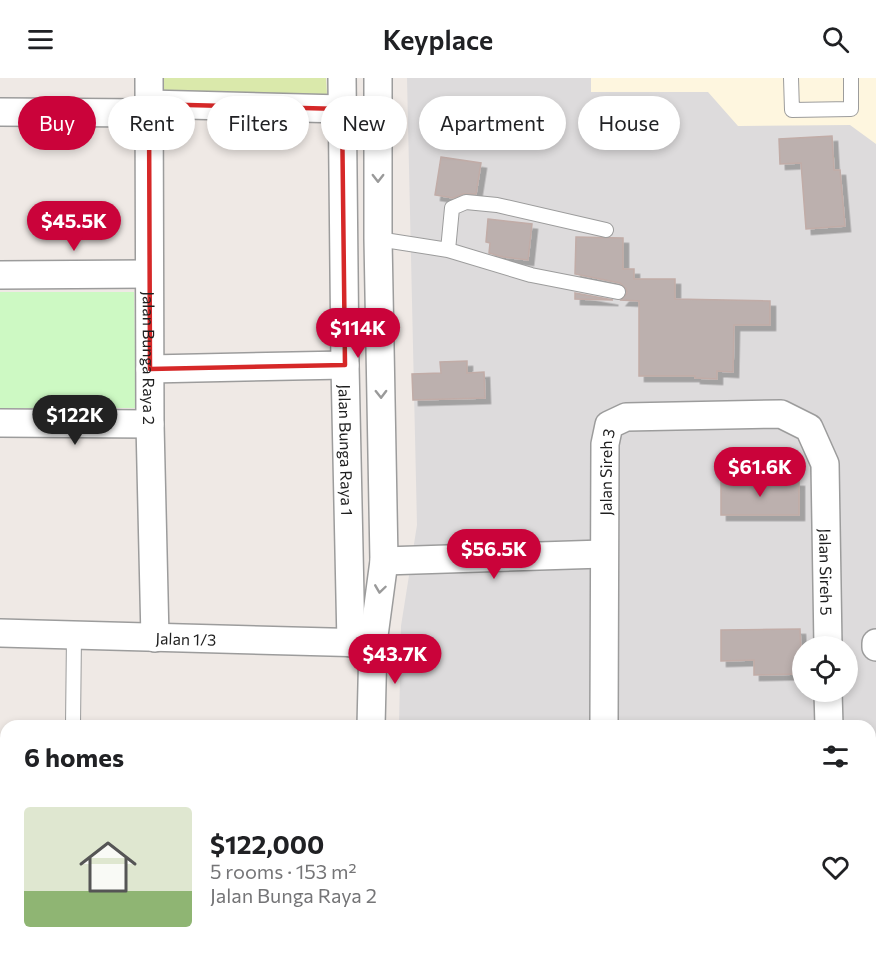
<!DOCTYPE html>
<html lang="en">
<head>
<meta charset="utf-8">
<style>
  :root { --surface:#fff; --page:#f2f2f2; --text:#202124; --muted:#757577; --accent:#ca033a }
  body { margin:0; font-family:Commissioner,sans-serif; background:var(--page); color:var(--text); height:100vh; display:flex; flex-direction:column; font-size:22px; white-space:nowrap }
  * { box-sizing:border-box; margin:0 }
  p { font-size:20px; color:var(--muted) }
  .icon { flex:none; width:33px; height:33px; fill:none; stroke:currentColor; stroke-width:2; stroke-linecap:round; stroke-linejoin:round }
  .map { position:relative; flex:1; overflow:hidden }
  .drawer { position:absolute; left:0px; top:642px; width:876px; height:234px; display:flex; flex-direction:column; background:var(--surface); border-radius:18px 18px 0 0; box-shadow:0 3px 9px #0003 }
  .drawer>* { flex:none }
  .top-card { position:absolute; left:18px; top:18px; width:840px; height:54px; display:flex; gap:12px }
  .buttons { position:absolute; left:792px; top:558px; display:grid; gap:12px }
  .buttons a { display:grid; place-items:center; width:66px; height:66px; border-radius:50%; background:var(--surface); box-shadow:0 3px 9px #0003; font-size:30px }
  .price { position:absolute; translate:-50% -51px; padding:0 14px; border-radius:21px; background:var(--accent); color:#fff; font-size:20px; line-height:39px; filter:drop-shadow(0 2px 3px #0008) }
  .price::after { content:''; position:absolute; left:50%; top:36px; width:18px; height:14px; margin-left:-9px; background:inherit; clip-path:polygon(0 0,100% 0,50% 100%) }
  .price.current { background:#222; color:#fff }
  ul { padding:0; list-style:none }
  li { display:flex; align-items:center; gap:18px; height:150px; padding:0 24px }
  li span { display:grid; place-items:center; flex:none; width:168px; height:120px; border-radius:6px; color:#555 }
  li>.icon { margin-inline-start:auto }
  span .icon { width:72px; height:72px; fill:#fffc; stroke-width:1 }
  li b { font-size:26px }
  h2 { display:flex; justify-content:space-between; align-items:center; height:72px; padding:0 24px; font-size:26px }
  .chip { padding:0 21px; border-radius:27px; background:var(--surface); box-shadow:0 3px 9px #0003; font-size:21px; line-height:54px }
  .chip.current { background:var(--accent); color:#fff }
  header { display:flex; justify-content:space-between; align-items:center; height:78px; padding:0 24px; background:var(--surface); font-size:27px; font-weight:600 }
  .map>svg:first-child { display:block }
</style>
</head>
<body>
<header><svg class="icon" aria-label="menu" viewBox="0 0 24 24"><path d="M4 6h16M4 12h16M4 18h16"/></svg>Keyplace<svg class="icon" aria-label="search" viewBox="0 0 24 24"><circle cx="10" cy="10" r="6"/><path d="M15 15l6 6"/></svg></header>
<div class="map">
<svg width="876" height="876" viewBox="0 0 876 876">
  <defs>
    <filter id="shadow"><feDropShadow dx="5.5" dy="5.5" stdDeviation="0" flood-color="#0004"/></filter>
  </defs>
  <rect width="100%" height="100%" fill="#efe9e5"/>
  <path fill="#dddbdc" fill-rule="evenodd" d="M407,0H876V876H395V870H870V648H399L401,548L417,447ZM802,568H848V614H802Z"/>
  <path fill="#fef6df" d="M591,0H876V66L850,47L738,48L708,14H591Z"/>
  <path fill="#dae9ab" d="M161,0H326L327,17L160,16Z"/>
  <path fill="#cdf9c3" d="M0,214H134L136,330H0Z
    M0,819H6V870H20V876H0Z"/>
  <path fill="#bcb0ae" stroke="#c1aca7" stroke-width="1.5" filter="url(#shadow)" d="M832,58L834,92H840L845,148L806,151L801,85L780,86L779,61Z
    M441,79L481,85L476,116H463L453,120L435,117Z
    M488,141L532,146L528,182L503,179L489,175L490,165L486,164Z
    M576,159L623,160V191H634V201H675V221L770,223V247H734L733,294L717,293V301L695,300V298H639V223L621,222L627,215L626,211L620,205L575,196Z
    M575,215L613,222L575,221Z
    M467,283V295L484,294L485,320L413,322L412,296L441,295L440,284Z
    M721,403H799V437H721Z
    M800,551L802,596L754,597V582L721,583V552Z"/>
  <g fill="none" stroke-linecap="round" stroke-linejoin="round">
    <defs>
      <path id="lane" d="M791,0L792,32L851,31V0
        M378,161L448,172L531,197L618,214
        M448,172L452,130L466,124L497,127L606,152
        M73,648L74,557
        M0,683H6"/>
      <g id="street">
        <path id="s1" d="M149,0L150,346L155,560"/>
        <path id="s2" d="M342,0L345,287L351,565"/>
        <path d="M149,26L342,31"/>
        <path d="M0,34L148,35"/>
        <path d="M0,197L148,196"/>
        <path d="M150,291L345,287"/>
        <path d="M0,345L150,346"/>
        <path d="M384,483L603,476"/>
        <path id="s3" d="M0,555L368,565"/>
        <path d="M876,565V569"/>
        <path d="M828,614L829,648"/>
        <path d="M371,648L373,565L384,483L378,161V0"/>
        <path id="s4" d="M604,648L605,366L609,347L626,339L781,336L809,350L825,386L828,568"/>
        <path d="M870,683H876"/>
        <path d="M0,795H6"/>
        <path d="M604,870V876"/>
        <path d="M831,870V876"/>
        <path d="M42,876V870"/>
        <path d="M368,876V870"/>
      </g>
    </defs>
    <use href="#lane" stroke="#9c9c9c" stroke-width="16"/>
    <use href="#street" stroke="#9c9c9c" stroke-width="30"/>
    <use href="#lane" stroke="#fff" stroke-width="14"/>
    <use href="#street" stroke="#fff" stroke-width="27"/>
  </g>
  <defs><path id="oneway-chevron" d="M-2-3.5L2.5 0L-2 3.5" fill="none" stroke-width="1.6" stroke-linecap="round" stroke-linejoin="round" transform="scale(1.5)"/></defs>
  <g stroke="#9a9a9a">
    <use href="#oneway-chevron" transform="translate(378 100) rotate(90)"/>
    <use href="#oneway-chevron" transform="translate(381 316) rotate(89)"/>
    <use href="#oneway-chevron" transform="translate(380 511) rotate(98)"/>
  </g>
  <path fill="none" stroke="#d62828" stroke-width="4.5" stroke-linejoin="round" d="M149,26L342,31L345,287L150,291Z"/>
  <g text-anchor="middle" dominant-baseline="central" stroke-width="4.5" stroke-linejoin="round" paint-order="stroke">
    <g font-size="16" fill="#1f1f1f" stroke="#fff">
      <text stroke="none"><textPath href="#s1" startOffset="280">Jalan Bunga Raya 2</textPath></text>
      <text stroke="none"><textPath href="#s2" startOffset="372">Jalan Bunga Raya 1</textPath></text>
      <text stroke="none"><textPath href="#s4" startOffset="254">Jalan Sireh 3</textPath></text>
      <text stroke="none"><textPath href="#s4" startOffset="654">Jalan Sireh 5</textPath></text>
      <text stroke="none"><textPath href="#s3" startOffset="186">Jalan 1/3</textPath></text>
    </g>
  </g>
</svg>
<div class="buttons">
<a><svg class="icon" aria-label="locate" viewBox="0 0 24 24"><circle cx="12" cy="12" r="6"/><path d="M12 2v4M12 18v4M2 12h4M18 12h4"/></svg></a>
</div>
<b class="price" style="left:74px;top:174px">$45.5K</b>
<b class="price" style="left:358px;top:281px">$114K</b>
<b class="price current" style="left:75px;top:368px">$122K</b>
<b class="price" style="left:760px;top:420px">$61.6K</b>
<b class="price" style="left:494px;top:502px">$56.5K</b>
<b class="price" style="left:395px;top:607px">$43.7K</b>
<div class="top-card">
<a class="chip current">Buy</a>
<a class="chip">Rent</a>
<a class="chip">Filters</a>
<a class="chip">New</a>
<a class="chip">Apartment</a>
<a class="chip">House</a>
</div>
<section class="drawer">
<h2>6 homes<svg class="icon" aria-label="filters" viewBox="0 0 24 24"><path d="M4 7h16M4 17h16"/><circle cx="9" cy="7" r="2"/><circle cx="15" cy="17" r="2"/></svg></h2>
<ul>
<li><span style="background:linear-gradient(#dfe7d0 70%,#8fb573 0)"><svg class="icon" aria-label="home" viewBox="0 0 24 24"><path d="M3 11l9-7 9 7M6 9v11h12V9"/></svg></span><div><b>$122,000</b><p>5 rooms · 153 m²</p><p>Jalan Bunga Raya 2</p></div><svg class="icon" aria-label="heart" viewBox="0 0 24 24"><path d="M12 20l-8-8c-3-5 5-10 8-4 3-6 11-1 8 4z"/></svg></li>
</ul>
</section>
</div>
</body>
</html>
